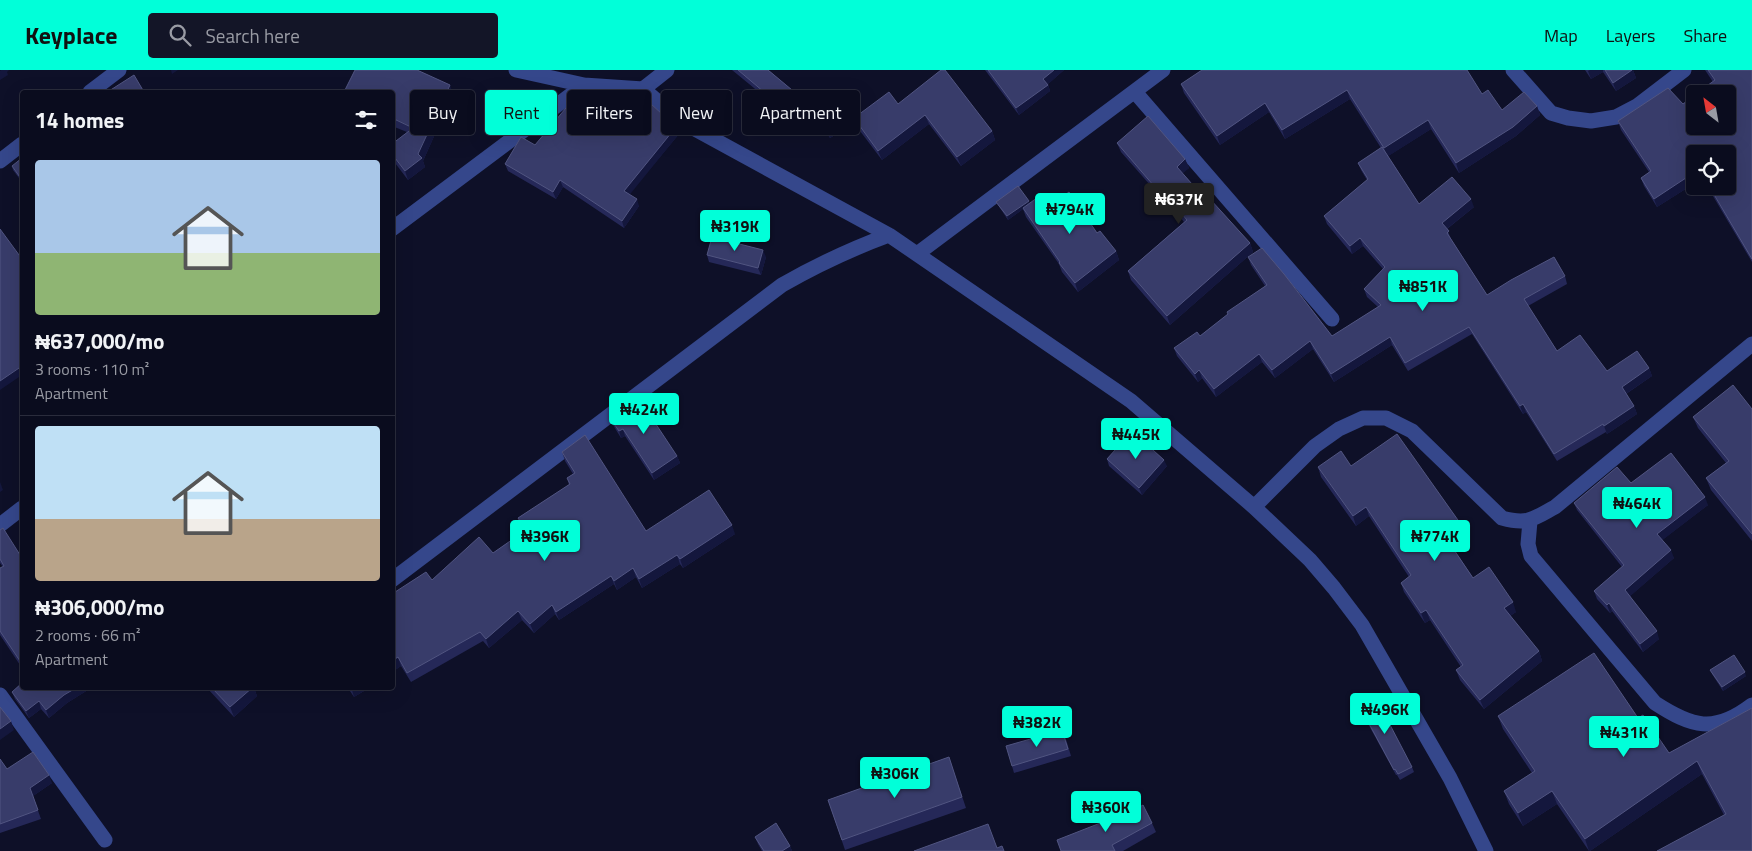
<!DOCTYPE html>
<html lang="en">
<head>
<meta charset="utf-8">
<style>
  :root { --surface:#0a0c1e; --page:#131527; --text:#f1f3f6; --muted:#999ba4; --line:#2a2c3c; --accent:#01ffd9 }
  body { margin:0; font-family:"Titillium Web",sans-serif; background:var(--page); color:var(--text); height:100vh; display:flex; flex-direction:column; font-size:19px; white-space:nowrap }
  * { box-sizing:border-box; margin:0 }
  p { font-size:16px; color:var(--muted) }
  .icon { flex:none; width:28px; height:28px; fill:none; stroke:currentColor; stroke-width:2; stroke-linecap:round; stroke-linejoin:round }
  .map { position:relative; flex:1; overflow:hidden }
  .sheet { position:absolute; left:20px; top:20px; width:375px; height:600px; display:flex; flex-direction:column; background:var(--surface); border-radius:5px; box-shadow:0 5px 20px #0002,0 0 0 1px var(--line) }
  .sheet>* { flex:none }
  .guide { position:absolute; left:410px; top:20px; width:475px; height:45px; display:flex; gap:10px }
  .needle { width:32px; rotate:329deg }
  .fabs { position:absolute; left:1686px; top:15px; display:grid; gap:10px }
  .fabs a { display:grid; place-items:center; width:50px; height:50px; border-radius:5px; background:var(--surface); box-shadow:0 5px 20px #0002,0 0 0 1px var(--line); font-size:25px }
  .price { position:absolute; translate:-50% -42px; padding:0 11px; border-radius:5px; background:var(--accent); color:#111; font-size:16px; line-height:32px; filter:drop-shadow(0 1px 2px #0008) }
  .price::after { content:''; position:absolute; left:50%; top:30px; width:15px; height:11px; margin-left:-8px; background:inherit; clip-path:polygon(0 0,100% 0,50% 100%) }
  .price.selected { background:#222; color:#fff }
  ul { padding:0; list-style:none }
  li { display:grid; align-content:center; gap:10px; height:265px; padding:0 15px }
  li+li { border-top:1px solid var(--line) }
  li span { display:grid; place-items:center; height:155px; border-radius:5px; color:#555 }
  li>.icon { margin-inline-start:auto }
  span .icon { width:90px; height:90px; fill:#fffc; stroke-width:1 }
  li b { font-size:21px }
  h2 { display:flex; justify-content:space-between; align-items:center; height:60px; padding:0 15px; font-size:21px }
  .chip { padding:0 18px; border-radius:5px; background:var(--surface); box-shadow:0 5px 20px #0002,0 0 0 1px var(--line); font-size:18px; line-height:45px }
  .chip.selected { background:var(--accent); color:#111 }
  header { display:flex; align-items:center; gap:30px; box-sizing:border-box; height:70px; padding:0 25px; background:var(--accent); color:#111 }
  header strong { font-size:24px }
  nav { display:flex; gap:28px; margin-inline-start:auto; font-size:18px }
  .search { width:350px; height:45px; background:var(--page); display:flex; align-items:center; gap:12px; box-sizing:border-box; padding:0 18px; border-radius:5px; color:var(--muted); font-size:19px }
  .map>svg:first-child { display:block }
</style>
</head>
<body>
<header>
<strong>Keyplace</strong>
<div class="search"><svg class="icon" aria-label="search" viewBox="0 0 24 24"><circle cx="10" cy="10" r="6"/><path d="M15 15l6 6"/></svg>Search here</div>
<nav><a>Map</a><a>Layers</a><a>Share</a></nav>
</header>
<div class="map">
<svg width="1752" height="781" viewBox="0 0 1752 781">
  <rect width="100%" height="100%" fill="#0e1028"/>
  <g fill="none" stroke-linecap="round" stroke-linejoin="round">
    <path stroke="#35478b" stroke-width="15" d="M516,0L584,15L643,19L682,52L889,165L1131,331L1254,437L1310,490L1334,518L1362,555L1450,708L1486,781
      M1513,0L1551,43L1568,48L1591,51L1616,47L1637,36L1684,0
      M643,19L667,0
      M90,22L119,0
      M1135,22L1332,249
      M0,91L22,74
      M392,159L584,15
      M917,184L1163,0
      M1254,437L1315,376L1339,359L1363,348H1386L1412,361L1502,448C1528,455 1533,449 1555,437L1752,274
      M1530,451L1528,474L1531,486L1655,633C1692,657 1714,664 1752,635
      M0,455L22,438
      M392,510L782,215C817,195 851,179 889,165
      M0,625L105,770"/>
  </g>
  <path fill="#252858" d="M732,0H768L810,35L812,42L800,56Z
    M985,0H1064L1048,14L1050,21L1019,45Z
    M1585,0H1633L1636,8L1616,21L1603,2L1591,9Z
    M1705,0H1752V192L1707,116H1728L1695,84V113L1657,137L1644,116L1641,108L1649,102L1621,60L1618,51L1683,34L1713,12Z
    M1181,14L1482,24L1502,40L1537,36L1540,45L1516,66L1459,103L1431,59L1388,86L1419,134L1474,137L1447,159L1451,169L1487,225L1565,206L1567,214L1528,236L1557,281L1607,301L1649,298L1652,306L1626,324L1634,336L1637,344L1607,364L1606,362L1557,391L1526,342L1523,344L1472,264L1408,301L1392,275L1334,312L1313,279L1275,308L1262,292L1216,327L1202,308L1198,312L1177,286L1174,278L1200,266L1265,216L1251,195L1248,187L1332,266L1378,237L1367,227L1364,219L1383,199L1363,176L1352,184L1327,154L1324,146L1367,110L1361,100L1358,93L1381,78L1350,29L1285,69L1269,42L1220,75L1184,23Z
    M392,22L453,24L423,91L425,97L408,110L392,89V74L407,62L392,56Z
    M898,34L992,61L995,70L961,96L929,54L882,90L857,57L855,52L830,68L818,50L815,43H861Z
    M612,45L676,57L679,64L629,124L639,136L624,158L563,117L556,129L508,101L505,94L535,75Z
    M1117,73L1185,89L1189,98L1182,103L1207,131L1250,173L1253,182L1170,255L1131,210L1128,201L1184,152L1160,123L1158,124L1121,82Z
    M22,88V112L13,100L12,96Z
    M996,132L1030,133L1050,136L1097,163L1116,181L1119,190L1078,222L1062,202L1059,194L1026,147L1023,139L1008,150Z
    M707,185L766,187L761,205L709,192Z
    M1752,339V471L1711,420L1706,408L1726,393L1698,358L1693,347Z
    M610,348L677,386L680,393L654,410L625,366L621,368L613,355Z
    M562,382L646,461L735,464L683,498L680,494L642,518L636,507L617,520L614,514L559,550L555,544L534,563L522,550L489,578L483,571L411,612L401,596L395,600L392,596V545H394L392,543V524L432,510L493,483L524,461L522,457L518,448L569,415L567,408L573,404L565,391Z
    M1107,389L1167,396L1142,425L1109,396Z
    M1351,396L1468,470L1454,479L1473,508L1516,542L1510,546L1539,581L1542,591L1484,639L1460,610L1456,600L1461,597L1430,550L1425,553L1404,522L1401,513L1409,507L1369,446L1356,456L1321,407L1318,397Z
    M1631,413L1708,435L1662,470L1674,488L1630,526L1659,569L1643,582L1612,541L1610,543L1597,529L1594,521L1622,497L1577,440L1574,433Z
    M0,460L22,488V598L0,565V498L3,497L0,493Z
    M1710,600L1746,606L1723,621L1712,604Z
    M22,618H91L67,633L49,648L41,639L29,648L15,629L12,622Z
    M207,618H254L257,626L234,647Z
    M348,618H369L354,627Z
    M1359,635L1412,697L1414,702L1400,710L1397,705H1396L1361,641Z
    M1752,638V781L1724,745L1702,704L1590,781H1589L1557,734L1523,756L1509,734L1504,721L1532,703L1503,659L1498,646L1638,648L1669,683Z
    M1065,666L1071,686L1014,703L1012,696Z
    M949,687L966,738L845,780L828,730Z
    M0,689L7,699L52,713L33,726L41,749L0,763Z
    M1152,753L1156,762L1123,781H1061L1105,757Z
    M755,767L790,776L792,781H762L758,774Z"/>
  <path fill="#14173d" d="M1,0H9L7,2L8,5L0,10V1Z
    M171,0H178L172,4Z
    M1054,0H1064L1046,16L1043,9Z
    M1590,0H1603V2L1591,9L1588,1Z
    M1632,0H1633L1636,8L1616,21L1613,13Z
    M450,15L453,24L423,91L425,97L408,110L405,101L418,84Z
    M1048,15L1050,21L1019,45L1016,38Z
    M1347,20L1350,29L1285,69L1282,60Z
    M1265,33L1269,42L1220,75L1217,66Z
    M810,35L812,42L800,56L797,50Z
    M1537,36L1540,45L1516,66L1459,103L1456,93Z
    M860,40L863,47L854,48L855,52L830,68L827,61Z
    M925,45L929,54L882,90L878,81Z
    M1428,50L1431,59L1387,87L1384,78Z
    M676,57L679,64L627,128L624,121Z
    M992,61L995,70L961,96L957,87Z
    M1185,89L1189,98L1180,106L1177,97Z
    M1695,102V113L1657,137L1654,129Z
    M560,110L563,117L556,129L553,122Z
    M1156,114L1160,123L1158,124L1154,116Z
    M637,129L639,136L624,158L622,151Z
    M1471,129L1474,137L1444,161L1442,153Z
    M1029,131L1030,134L1008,150L1007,146Z
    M1360,168L1363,176L1352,184L1350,176Z
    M1250,173L1253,182L1170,255L1167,246Z
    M763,180L766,187L761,205L758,198Z
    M1116,181L1119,190L1078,222L1075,213Z
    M1390,267L1392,275L1334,312L1331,304Z
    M1310,271L1313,279L1275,308L1272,300Z
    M1259,284L1262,292L1216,327L1214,319Z
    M22,296V305L0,320V311Z
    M1649,298L1652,306L1624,325L1622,317Z
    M1199,300L1202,308L1198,312L1195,304Z
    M1523,334L1526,342L1523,344L1520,336Z
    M1634,336L1637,344L1607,364L1604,356Z
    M623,359L625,366L621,368L619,361Z
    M677,386L680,393L654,410L652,403Z
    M1164,390L1167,396L1142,425L1139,418Z
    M0,412L3,420L0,422Z
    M1705,427L1708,435L1660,472L1657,464Z
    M1366,437L1369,446L1356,456L1353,446Z
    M732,455L735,464L683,498L680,489Z
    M1465,460L1468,470L1452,481L1448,471Z
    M1671,480L1674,488L1628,528L1625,520Z
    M677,485L680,494L642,518L639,509Z
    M633,498L636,507L617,520L614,511Z
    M611,506L614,514L559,550L556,542Z
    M1513,532L1516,542L1507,548L1504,538Z
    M1609,533L1612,541L1610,543L1607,535Z
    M552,535L555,544L534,563L530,554Z
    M1426,540L1430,550L1425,553L1421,543Z
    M518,541L522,550L489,578L486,569Z
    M1657,561L1659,569L1643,582L1640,574Z
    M1539,581L1542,591L1484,639L1480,630Z
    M398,587L401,596L395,600L392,591Z
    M1745,602L1746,606L1723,621L1722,617Z
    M76,618H91L67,633L49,648L46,640L64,625Z
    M252,618H254L257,626L234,647L230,637Z
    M355,618H369L354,627L352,620Z
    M39,631L41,639L29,648L26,641Z
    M11,651L14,660L0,670V659Z
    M1697,691L1702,704L1590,781H1589L1585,769Z
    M49,705L52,713L33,726L41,749L30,718Z
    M1552,721L1557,734L1523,756L1518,743Z
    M790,776L792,781H782Z"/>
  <path fill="#383c6a" stroke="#515581" d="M355,0H417L450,15L418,84L422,88L405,101L392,84V74L413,58L392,48V22H344Z
    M738,0H768L810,35L797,50Z
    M941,0H945L992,61L957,87L925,45L878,81L854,48L889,22L898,34Z
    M988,0H1054L1043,9L1048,15L1016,38Z
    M1202,0H1467L1482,24L1488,20L1502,40L1524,22L1537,36L1513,57L1456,93L1428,50L1384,78L1347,20L1282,60L1265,33L1217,66L1181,14Z
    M1605,0H1632L1613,13Z
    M1708,0H1752V189L1709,116H1728V84H1695V102L1654,129L1641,108L1651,101L1618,51L1668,18L1683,34L1695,25V56H1728V24H1696L1715,10Z
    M134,5L144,22H109V21Z
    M581,20L612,45L635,21H637L676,57L624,121L637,129L622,151L560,110L553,122L505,94L521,67L535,75Z
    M849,21L860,40L827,61L815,43Z
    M1148,46L1185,89L1177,97L1207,131L1210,129L1250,173L1167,246L1128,201L1187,150L1156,114L1154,116L1117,73Z
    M1382,77L1419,134L1452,107L1471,129L1442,153L1449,161L1447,163L1487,225L1511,210L1554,187L1565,206L1524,229L1557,281L1580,265L1607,301L1637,281L1649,298L1622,317L1634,336L1604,356L1603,354L1554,384L1523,334L1520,336L1469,257L1405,293L1390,267L1331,304L1310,271L1272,300L1259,284L1214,319L1199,300L1195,304L1174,278L1197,262L1200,266L1228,244L1227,242L1267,215L1248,187L1262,178L1284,204L1332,266L1381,235L1364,219L1385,197L1360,168L1350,176L1324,146L1368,109L1358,93Z
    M22,88V110L12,96Z
    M1018,116L1029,131L1007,146L996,132Z
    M1069,122L1097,163L1100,161L1116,181L1075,213L1059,193L1060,192L1023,138L1041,125L1050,136Z
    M0,159L22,189V296L0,311Z
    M712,167L763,180L758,198L707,185Z
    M1733,315L1752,339V464L1706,408L1729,391L1693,347Z
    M638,327L677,386L652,403L623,359L619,361L610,348Z
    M1132,361L1164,390L1139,418L1107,389Z
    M1397,364L1465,460L1448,471L1473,508L1489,497L1513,532L1504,538L1539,581L1480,630L1456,600L1463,595L1426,540L1421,543L1401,513L1411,505L1366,437L1353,446L1318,397L1341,381L1351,396Z
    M585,365L646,461L709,420L732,455L680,489L677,485L639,509L633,498L614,511L611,506L556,542L552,535L530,554L518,541L486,569L480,562L407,603L398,587L392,591V545L395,543L392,539V524L426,502L432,510L479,467L493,483L526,460L518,448L570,414L567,408L575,403L562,382Z
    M1671,383L1705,427L1657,464L1671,480L1625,520L1657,561L1640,574L1609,533L1607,535L1594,521L1624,495L1574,433L1617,397L1631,413Z
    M3,458L22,488V594L0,561V498L4,496L0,489V460Z
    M1594,583L1638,648L1643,645L1669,683L1752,638V781H1657L1726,744L1697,691L1585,769L1552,721L1518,743L1504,721L1535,701L1498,646Z
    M1734,585L1745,602L1722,617L1710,600Z
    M22,613V618H76L64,625L46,640L39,631L26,641L12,622Z
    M212,618H252L230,637Z
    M1375,626L1412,697L1398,704L1395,699L1394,700L1359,635Z
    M0,637L11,651L0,659Z
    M1062,660L1068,679L1012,696L1006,676Z
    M33,682L49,705L30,718L38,740L0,754V689L7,699Z
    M949,687L962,727L842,770L828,730Z
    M1143,735L1152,753L1112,775L1115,781H1061L1057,770L1103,752L1105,757Z
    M776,753L790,776L782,781H764L755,767Z
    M988,754L997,778L1002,776L1004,781H914Z"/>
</svg>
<div class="fabs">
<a><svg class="needle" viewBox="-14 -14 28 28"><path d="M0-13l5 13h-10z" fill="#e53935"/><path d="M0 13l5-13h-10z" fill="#999ba4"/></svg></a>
<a><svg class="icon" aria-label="locate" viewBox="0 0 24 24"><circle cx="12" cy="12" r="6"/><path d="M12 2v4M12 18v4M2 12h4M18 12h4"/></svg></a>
</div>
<b class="price selected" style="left:1179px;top:155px">₦637K</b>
<b class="price" style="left:1070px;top:165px">₦794K</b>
<b class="price" style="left:735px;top:182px">₦319K</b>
<b class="price" style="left:1423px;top:242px">₦851K</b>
<b class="price" style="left:644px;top:365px">₦424K</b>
<b class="price" style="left:1136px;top:390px">₦445K</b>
<b class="price" style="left:1637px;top:459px">₦464K</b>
<b class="price" style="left:545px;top:492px">₦396K</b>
<b class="price" style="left:1435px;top:492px">₦774K</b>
<b class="price" style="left:1385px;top:665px">₦496K</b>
<b class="price" style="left:1037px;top:678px">₦382K</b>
<b class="price" style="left:1624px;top:688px">₦431K</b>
<b class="price" style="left:895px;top:729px">₦306K</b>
<b class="price" style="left:1106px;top:763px">₦360K</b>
<div class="guide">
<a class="chip">Buy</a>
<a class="chip selected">Rent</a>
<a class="chip">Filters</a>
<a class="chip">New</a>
<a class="chip">Apartment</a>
</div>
<section class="sheet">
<h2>14 homes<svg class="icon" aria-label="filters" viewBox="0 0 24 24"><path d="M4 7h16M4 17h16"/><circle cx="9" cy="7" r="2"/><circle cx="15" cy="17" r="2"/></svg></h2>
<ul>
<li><span style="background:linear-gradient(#a9c7e8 60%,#8fb573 0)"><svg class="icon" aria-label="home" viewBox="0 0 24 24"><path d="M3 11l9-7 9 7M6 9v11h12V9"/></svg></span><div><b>₦637,000/mo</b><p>3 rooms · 110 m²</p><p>Apartment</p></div></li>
<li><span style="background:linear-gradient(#bfe0f5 60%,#b9a48a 0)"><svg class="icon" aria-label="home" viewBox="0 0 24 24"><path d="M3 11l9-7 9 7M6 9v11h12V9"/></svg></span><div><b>₦306,000/mo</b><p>2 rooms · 66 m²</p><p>Apartment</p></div></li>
</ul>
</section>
</div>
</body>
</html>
